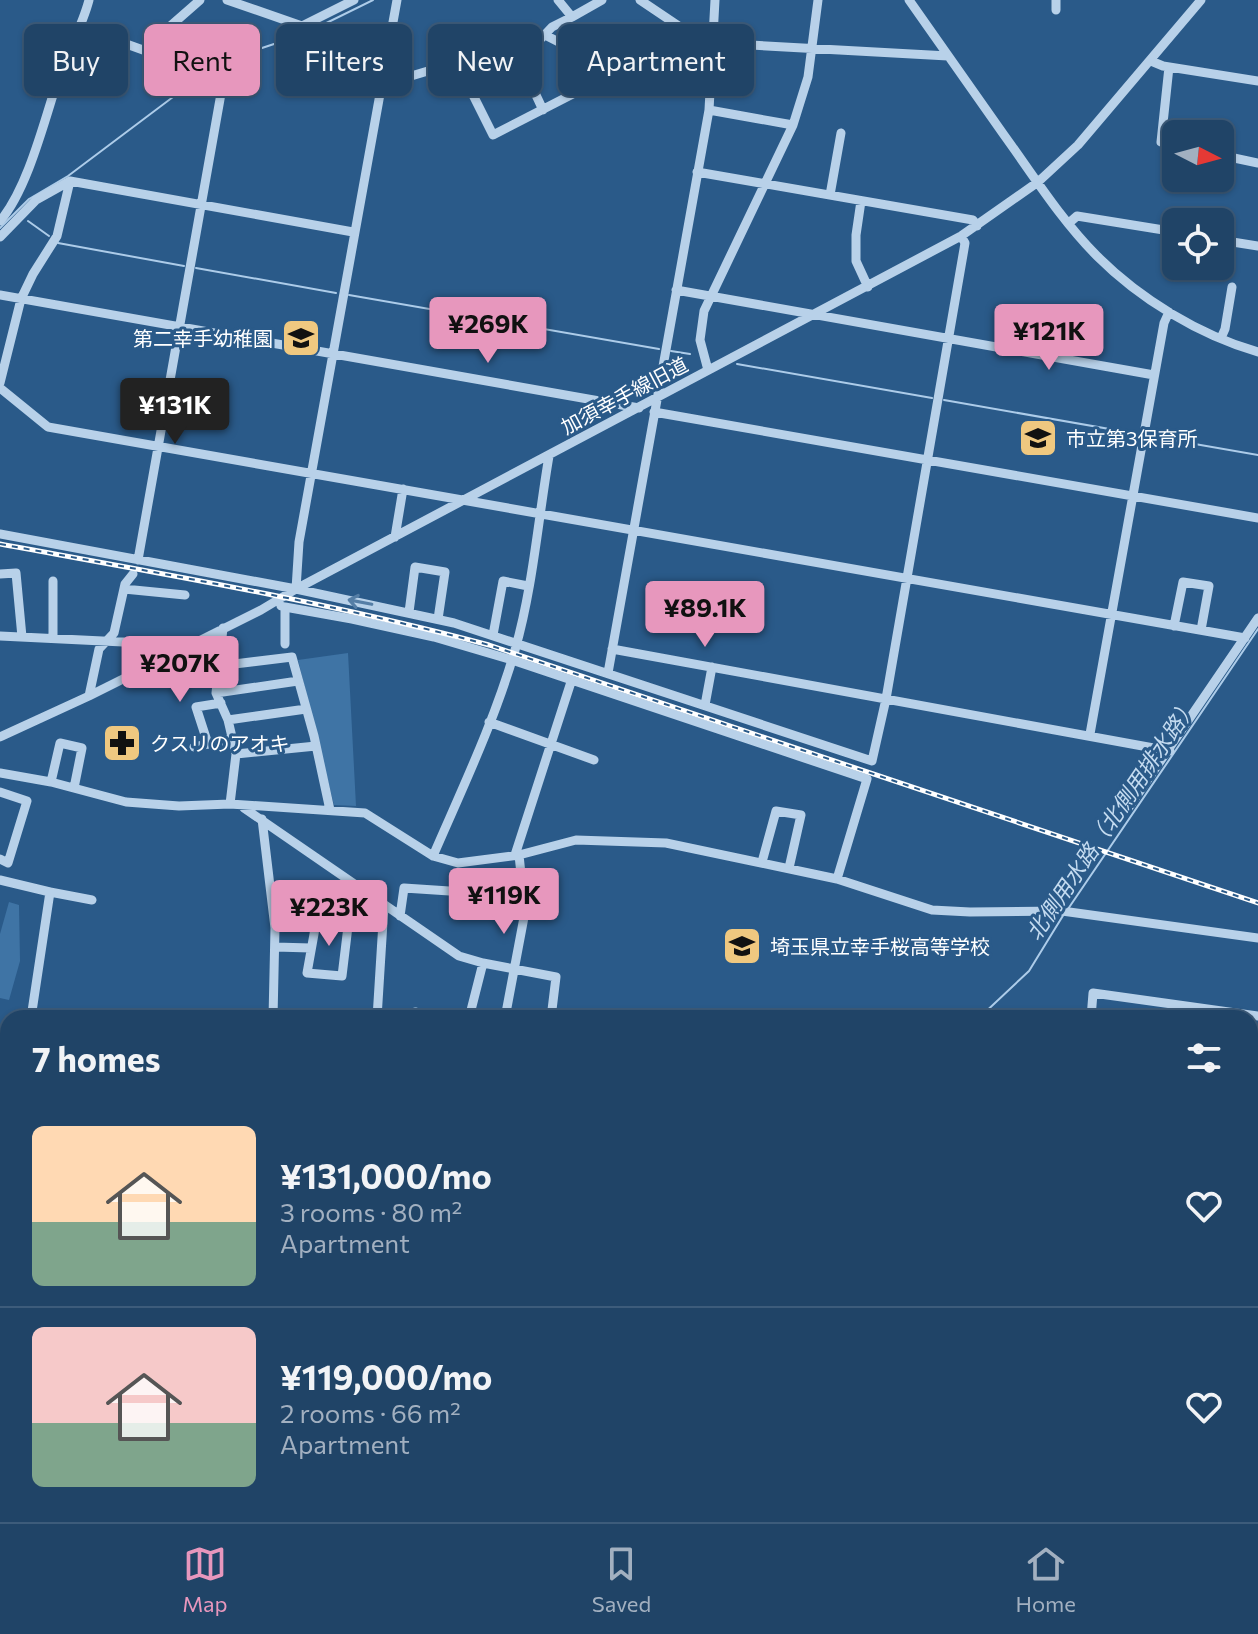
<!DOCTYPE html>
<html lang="en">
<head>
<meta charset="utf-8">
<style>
  :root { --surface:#204467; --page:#284b6d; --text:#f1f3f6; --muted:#a2b0c0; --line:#3d5c7b; --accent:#e797bd }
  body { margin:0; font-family:Commissioner,"Noto Sans JP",sans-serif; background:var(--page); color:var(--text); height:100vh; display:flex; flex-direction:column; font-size:30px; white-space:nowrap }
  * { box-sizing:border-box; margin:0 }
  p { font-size:26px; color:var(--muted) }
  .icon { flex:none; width:44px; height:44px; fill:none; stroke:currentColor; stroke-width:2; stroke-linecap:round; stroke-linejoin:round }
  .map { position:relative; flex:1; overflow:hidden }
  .drawer { position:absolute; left:0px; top:1010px; width:1258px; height:512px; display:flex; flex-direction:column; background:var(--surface); border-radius:24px 24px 0 0; box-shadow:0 2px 6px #0004,0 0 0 2px var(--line) }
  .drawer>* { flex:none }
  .hud { position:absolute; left:24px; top:24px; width:800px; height:72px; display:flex; gap:16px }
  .needle { width:52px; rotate:96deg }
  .buttons { position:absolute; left:1162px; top:120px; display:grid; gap:16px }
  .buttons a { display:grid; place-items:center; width:72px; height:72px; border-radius:12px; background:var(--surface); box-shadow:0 2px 6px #0004,0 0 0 2px var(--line); font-size:40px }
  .price { position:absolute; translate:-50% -68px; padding:0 18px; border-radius:8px; background:var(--accent); color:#111; font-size:26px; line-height:52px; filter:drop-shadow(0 2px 4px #0008) }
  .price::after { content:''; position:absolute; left:50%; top:48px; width:24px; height:18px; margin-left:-12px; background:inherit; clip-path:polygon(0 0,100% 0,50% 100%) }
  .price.on { background:#222; color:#fff }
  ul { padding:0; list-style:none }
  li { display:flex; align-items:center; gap:24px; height:200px; padding:0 32px }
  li+li { border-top:2px solid var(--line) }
  li span { display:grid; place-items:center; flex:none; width:224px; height:160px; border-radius:12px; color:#555 }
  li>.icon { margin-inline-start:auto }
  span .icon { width:96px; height:96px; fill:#fffc; stroke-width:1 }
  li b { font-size:34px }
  h2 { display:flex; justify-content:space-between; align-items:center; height:96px; padding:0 32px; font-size:34px }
  .chip { padding:0 28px; border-radius:12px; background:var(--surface); box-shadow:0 2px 6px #0004,0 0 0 2px var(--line); font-size:28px; line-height:72px }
  .chip.on { background:var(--accent); color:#111 }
  .dock { display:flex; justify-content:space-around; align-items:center; height:112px; border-top:2px solid var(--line); background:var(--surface); font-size:22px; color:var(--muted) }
  .dock a { display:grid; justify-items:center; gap:4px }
  .dock .on { color:var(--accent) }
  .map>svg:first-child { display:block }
</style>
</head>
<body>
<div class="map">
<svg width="1258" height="1522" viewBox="0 0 1258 1522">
  <rect width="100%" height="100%" fill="#2a5a89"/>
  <path fill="#3f74a5" d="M348,653L356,806L334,805L298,660Z
    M9,902L19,905L20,961L9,1000L0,998V934Z
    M1258,1441V1522H1145L1156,1514H1250V1447Z"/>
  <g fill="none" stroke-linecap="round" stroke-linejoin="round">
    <path stroke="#adcce9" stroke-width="2" d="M28,221L49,236
      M0,228L29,199L68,176L173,97L259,49L304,34L373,0
      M58,243L184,266
      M196,268L336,293
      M349,295L659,349
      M671,351L690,354
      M737,364L932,398
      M944,400L1138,434
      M1149,436L1258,455
      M1068,909L1258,629
      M979,1018L1029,971L1064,914
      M1250,1510L1257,1522"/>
    <path stroke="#b8d1e9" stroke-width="9" d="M227,0L302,26L354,0
      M558,0L572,17L602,0
      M640,0L692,35L713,37
      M909,0C941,45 972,90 1004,135C1033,175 1061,220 1097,256C1140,299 1199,335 1258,352
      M1056,10V0
      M82,28L143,50L200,0
      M545,35L596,61L602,79L609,84L628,79L644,62L625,42L613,55L596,61
      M714,43L948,56
      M520,61L543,110
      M1151,61L1163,66L1258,81
      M1169,67L1161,142L1176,145
      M460,69L493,135L602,79
      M381,85L448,65L470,73L500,72L517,64L552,27L572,17
      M709,110L793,125
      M1220,155L1258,163
      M697,172L973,220L977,226
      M830,195L841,133
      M861,201L856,235V261L868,287
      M0,221C28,189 45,118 59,76C68,50 82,27 89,0
      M1069,223L1077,216L1176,232
      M0,237L36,200L70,181
      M1220,240L1258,246
      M676,290L1154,375
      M0,295L639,408
      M1221,338L1225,329L1232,287
      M708,370L700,340L704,311L793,125L808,77L818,0
      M0,383L21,299L33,274L57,236L70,181L353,232
      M0,388L48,427L1245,638
      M654,412L1258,518
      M0,534L296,589L454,623L872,761L886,699L964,249L965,243L961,236
      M395,537L403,489
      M138,560L222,88
      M0,574L16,573L22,637
      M53,581V638
      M124,589L185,595
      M296,589L299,542L397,0
      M281,606L285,607V644
      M285,607L352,619L434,637L512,660L867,779L837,879
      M409,612L415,567L445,572L438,619
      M1174,626L1183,582L1209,586L1201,630
      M223,628L216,693L228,720L236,754L230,804
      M493,635L503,581L528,586
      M0,636L164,644L171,654
      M612,649L1170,751
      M218,666L292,657L314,736L330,810
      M608,673L709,110L715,0
      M216,693L298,681
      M89,696L99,649L114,633L125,584L133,574
      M705,705L712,667
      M228,720L306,709
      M489,722L594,760
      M1090,734L1164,323L1169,312
      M0,737L89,696L261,610L296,589L961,236L1038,182L1078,145L1201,0
      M208,744L196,707L221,703
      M194,747L232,739
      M236,754L316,746
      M0,773L51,782L126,802L179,806L230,804L365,813L433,856L458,863L519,855L576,840L666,843L837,879L932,910L970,912L1062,911L1258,938
      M51,782L60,743L82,748L74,788
      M0,792L27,801L8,863L0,859
      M244,808L459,956L483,963L556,977L551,1018
      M1127,810L1258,618
      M262,819L275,928L273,1018
      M515,855L571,682
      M433,856C462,789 495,720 515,650C533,587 538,520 549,456
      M762,862L776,811L801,815L789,868
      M0,880L50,892L31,1018
      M50,892L92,900
      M400,916L404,888L524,896
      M349,921L316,923L307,973L342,976L353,885
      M275,947L311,948
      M377,1018L384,906
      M391,1018L416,1012
      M469,1018L483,963
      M505,1018L525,912L519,855
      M1091,1018L1093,993L1258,1016
      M1250,1044L1258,1045
      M0,1056L8,1059
      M1250,1203L1258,1167
      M0,1332L8,1316
      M306,1514L316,1522
      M399,1514L405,1522
      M499,1514L519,1522
      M751,1514L761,1518
      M68,1522L71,1514
      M583,1522L586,1514"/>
    <path stroke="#fafcfe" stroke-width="11" d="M0,1143L8,1156
      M1250,1436L1258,1431
      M1128,1522L1139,1514"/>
    <path stroke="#fff" stroke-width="14" d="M1250,1231H1258
      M0,1381H8"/>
    <defs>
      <path id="rail" d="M0,544C164,574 328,602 489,645L1258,903"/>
    </defs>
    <use href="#rail" stroke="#fff" stroke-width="5"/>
    <use href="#rail" stroke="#2a5a89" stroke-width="2" stroke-dasharray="6" stroke-linecap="butt"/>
  </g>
  <defs><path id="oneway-shaft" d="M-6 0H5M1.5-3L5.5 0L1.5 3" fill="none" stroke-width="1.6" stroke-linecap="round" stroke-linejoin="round" transform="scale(2)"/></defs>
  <use stroke="#557ea6" href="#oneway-shaft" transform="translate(360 602) rotate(-169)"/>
  <defs>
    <symbol id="school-square" viewBox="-11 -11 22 22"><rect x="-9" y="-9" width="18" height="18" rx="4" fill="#efc880" stroke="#2a5a89"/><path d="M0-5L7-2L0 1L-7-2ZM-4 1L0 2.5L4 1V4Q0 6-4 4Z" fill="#111"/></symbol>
    <symbol id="pharmacy-square" viewBox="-11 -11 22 22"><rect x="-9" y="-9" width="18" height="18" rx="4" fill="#efc880" stroke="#2a5a89"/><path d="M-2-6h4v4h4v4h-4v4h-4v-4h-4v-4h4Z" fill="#111"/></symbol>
  </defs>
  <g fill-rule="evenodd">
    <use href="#school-square" x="279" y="316" width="44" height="44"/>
    <use href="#school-square" x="1016" y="416" width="44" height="44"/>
    <use href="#pharmacy-square" x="100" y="721" width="44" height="44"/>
    <use href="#school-square" x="720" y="924" width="44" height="44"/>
  </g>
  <g text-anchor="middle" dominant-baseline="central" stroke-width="6" stroke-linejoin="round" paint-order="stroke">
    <g font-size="20" fill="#fff" stroke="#2a5a89" text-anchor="start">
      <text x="273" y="338" text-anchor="end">第二幸手幼稚園</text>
      <text x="1066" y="438">市立第3保育所</text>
      <text x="150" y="743">クスリのアオキ</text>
      <text x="770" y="946">埼玉県立幸手桜高等学校</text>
    </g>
    <g font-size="20" fill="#fff" stroke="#2a5a89">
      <text transform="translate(624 395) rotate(-28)">加須幸手線旧道</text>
    </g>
    <g font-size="22" font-style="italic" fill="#c4dbf0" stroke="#2a5a89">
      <text transform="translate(1111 819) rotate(-56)">北側用水路（北側用排水路）</text>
    </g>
  </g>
</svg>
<div class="buttons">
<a><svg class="needle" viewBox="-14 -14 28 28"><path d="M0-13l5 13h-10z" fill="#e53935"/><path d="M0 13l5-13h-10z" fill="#a2b0c0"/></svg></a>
<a><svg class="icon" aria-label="locate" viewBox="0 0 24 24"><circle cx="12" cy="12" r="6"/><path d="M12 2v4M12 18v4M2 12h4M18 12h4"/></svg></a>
</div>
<b class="price" style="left:488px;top:365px">¥269K</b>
<b class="price" style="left:1049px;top:372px">¥121K</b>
<b class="price on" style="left:175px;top:446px">¥131K</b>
<b class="price" style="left:705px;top:649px">¥89.1K</b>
<b class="price" style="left:180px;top:704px">¥207K</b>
<b class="price" style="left:504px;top:936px">¥119K</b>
<b class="price" style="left:329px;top:948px">¥223K</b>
<div class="hud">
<a class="chip">Buy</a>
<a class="chip on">Rent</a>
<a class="chip">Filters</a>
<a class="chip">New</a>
<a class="chip">Apartment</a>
</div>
<section class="drawer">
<h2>7 homes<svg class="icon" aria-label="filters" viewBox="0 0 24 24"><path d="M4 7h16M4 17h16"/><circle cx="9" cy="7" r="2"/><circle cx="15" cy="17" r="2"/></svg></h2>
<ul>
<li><span style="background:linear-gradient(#ffd9b3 60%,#7fa58c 0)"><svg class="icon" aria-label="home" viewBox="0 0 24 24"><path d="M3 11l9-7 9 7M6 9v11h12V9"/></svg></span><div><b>¥131,000/mo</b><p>3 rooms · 80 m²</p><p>Apartment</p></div><svg class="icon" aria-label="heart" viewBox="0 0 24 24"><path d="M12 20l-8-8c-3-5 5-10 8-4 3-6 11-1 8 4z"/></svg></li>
<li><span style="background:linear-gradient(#f6c9c9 60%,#7fa58c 0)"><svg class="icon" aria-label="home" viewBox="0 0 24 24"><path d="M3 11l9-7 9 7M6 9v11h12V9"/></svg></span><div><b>¥119,000/mo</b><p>2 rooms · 66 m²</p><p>Apartment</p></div><svg class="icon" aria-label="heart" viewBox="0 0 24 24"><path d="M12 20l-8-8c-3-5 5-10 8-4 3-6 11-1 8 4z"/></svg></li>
</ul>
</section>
</div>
<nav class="dock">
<a class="on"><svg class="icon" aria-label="map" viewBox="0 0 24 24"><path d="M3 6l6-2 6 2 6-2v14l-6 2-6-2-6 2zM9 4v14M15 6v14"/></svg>Map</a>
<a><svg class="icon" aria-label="saved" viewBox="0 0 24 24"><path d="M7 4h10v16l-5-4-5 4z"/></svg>Saved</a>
<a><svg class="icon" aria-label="home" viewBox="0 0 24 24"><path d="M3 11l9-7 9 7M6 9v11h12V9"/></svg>Home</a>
</nav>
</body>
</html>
